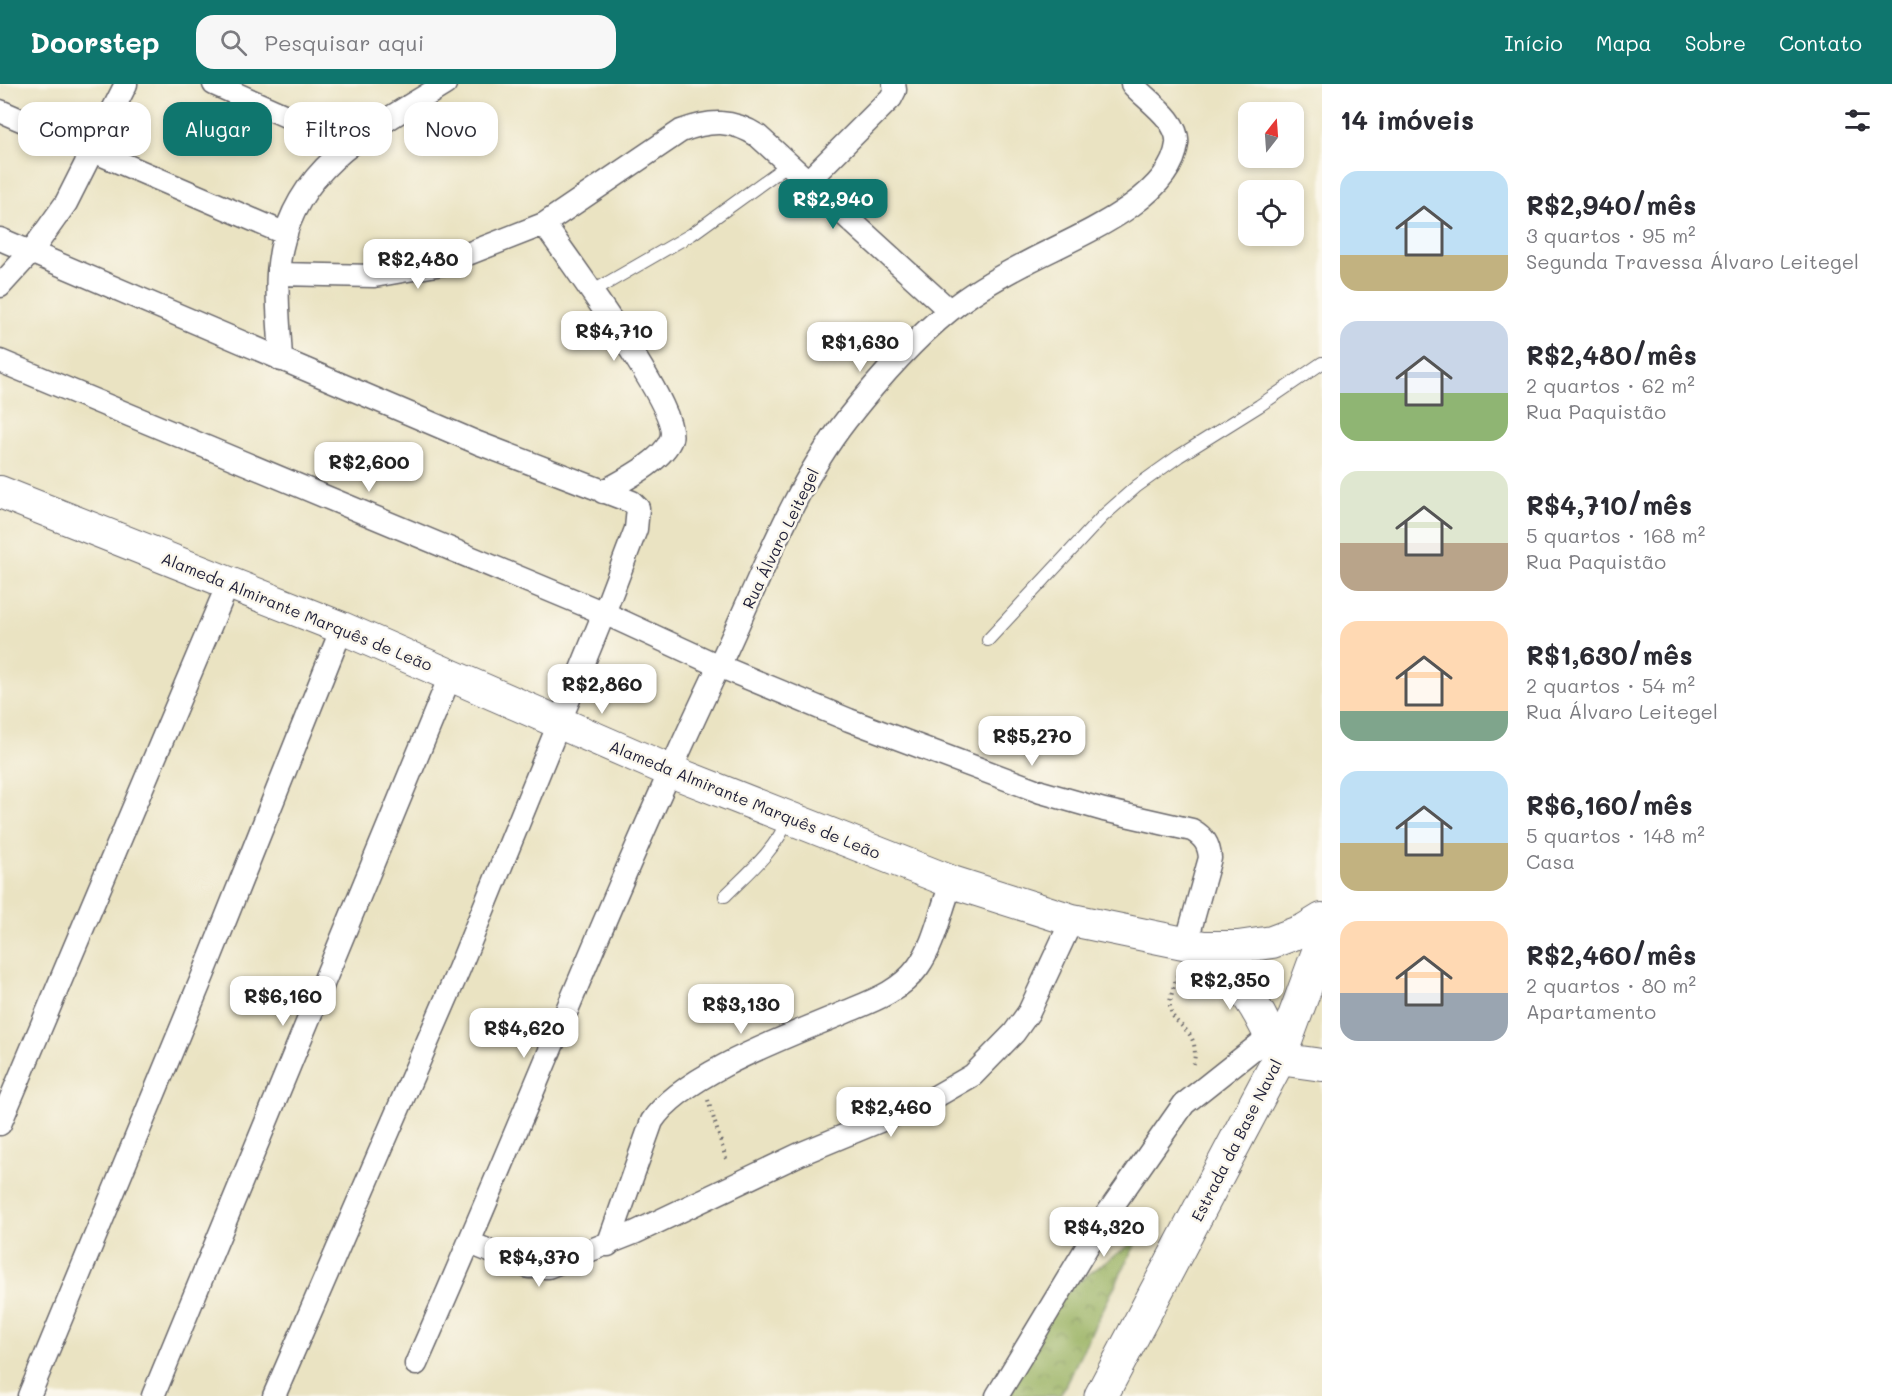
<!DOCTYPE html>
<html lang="pt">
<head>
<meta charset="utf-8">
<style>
  :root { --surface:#fff; --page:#f7f7f7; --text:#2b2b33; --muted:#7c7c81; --accent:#0f766e }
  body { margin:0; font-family:Mali,sans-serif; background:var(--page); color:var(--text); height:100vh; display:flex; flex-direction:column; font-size:22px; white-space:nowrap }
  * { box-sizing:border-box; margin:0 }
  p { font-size:20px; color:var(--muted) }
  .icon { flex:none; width:33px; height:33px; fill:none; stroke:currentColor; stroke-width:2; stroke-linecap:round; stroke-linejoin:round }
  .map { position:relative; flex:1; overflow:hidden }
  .drawer { display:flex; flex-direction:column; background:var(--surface); width:570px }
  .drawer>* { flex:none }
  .hud { position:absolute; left:18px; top:18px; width:570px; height:54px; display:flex; gap:12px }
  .needle { width:39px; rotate:17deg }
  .tools { position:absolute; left:1238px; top:18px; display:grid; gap:12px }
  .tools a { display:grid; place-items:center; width:66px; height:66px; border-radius:12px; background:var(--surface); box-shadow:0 3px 9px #0003; font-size:30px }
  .price { position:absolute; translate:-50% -51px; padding:0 14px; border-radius:12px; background:#fff; color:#222; font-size:20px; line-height:39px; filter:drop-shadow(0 2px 3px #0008) }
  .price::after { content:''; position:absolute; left:50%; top:36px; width:18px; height:14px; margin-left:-9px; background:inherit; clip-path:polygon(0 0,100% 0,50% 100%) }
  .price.current { background:var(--accent); color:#fff }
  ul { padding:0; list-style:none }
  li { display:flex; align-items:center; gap:18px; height:150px; padding:0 18px }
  li span { display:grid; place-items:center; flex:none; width:168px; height:120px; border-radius:18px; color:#555 }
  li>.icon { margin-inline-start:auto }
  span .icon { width:72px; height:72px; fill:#fffc; stroke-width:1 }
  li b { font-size:26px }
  h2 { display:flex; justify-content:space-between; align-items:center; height:72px; padding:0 18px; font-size:26px }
  .chip { padding:0 21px; border-radius:18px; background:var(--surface); box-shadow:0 3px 9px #0003; font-size:21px; line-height:54px }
  .chip.current { background:var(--accent); color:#fff }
  header { display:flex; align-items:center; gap:36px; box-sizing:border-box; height:84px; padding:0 30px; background:var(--accent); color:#fff }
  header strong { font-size:28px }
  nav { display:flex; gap:33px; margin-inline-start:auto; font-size:21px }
  .search { width:420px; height:54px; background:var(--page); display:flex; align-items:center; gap:15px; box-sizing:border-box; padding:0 21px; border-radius:18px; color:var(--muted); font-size:22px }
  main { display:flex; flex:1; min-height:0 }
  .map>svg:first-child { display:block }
</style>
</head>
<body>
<header>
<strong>Doorstep</strong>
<div class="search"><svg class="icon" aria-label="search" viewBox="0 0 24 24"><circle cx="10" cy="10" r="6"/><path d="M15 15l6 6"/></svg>Pesquisar aqui</div>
<nav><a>Início</a><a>Mapa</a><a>Sobre</a><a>Contato</a></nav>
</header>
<main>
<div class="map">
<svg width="1322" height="1312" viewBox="0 0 1322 1312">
  <defs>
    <pattern id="forest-crowns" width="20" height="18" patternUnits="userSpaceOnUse" patternTransform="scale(1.5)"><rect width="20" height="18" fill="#9ab264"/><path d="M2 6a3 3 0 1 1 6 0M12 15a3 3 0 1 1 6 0" fill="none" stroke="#7d9054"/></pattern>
  </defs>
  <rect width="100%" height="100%" fill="#fbf7ec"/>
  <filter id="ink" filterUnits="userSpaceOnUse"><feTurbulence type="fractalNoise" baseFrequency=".0167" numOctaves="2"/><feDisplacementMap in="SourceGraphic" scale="12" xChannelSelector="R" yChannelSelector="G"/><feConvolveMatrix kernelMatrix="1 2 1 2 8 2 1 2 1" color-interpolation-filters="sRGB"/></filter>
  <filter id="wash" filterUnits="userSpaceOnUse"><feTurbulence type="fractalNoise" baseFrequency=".008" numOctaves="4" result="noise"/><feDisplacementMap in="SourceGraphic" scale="24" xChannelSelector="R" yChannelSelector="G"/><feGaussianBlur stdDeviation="1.35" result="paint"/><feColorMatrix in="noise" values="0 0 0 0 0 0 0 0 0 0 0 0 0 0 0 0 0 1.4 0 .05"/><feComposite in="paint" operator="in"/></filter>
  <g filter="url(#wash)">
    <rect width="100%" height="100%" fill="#eae3c2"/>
    <path fill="url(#forest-crowns)" stroke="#5e6a50" stroke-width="1.5" d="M1138,1155L1060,1312H1009L1062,1209Z"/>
  </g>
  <g filter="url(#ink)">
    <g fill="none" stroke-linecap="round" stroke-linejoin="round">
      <defs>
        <path id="lane" d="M590,209L692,150L790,79
          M988,556L1103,432L1137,402L1179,372L1259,322L1322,279
          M725,812C749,788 775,767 788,735"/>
        <path id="street" d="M214,0L349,60
          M0,27L286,150
          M809,96L891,14L895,6L894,0
          M544,140C566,172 681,326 671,355C663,377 622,397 603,408
          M0,155L478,359L632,418L638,424L636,445L604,529L459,885L274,1312
          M278,190L374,192L442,180L544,140L681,47C710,36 732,35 758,52L949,226
          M0,202L31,168L66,119L126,0
          M281,276C280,248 276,218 278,189C286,85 367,49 445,0
          M0,277L604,529L719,582L849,636L1041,708L1104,726L1192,746C1204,753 1209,760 1210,774L1186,860
          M0,1040L228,500
          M470,1159L529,1183H548L634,1149L800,1070L928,1017L973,991L1014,949L1029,928L1072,836
          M608,1161L652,1037C683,990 789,952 841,930C869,918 899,909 918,883C936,858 940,826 952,798
          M416,1280C519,1049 609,813 718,584C758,501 790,408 847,335C877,297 912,257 949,227C971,209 997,194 1022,181C1067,156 1170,119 1177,60C1180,37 1146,16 1132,0
          M29,1312L204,889L342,544
          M153,1312L451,590
          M997,1312L1107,1130L1184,1020L1271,951"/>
        <path id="secondary" d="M0,408L342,544L668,686L952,798L1072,836L1203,863H1238L1272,858L1304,846L1322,835
          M1203,863C1240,894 1264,930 1279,975L1322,981"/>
        <path id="primary" d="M1101,1312L1279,975L1322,858"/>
      </defs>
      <use href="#lane" stroke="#68666a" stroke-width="14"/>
      <use href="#street" stroke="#68666a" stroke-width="25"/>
      <use href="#secondary" stroke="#68666a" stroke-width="34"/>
      <use href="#primary" stroke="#68666a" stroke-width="35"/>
      <path stroke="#68666a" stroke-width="4" stroke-dasharray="1.5 4.5" stroke-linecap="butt" d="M1179,886C1176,896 1171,909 1170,919C1169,946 1203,940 1193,983
        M708,1016L727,1078"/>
      <use href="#lane" stroke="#fff" stroke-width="12"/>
      <use href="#street" stroke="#fff" stroke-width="22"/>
      <use href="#secondary" stroke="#fff" stroke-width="32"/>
      <use href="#primary" stroke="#fff" stroke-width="33"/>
    </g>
  </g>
  <g text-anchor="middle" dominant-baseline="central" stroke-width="5" stroke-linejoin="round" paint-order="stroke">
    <g font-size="16" fill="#22223b" stroke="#fbf7ec">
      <text transform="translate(780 454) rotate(-64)">Rua Álvaro Leitegel</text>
      <text transform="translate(297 527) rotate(22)">Alameda Almirante Marquês de Leão</text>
      <text transform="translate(745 715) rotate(22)">Alameda Almirante Marquês de Leão</text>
      <text transform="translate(1236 1056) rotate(-63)">Estrada da Base Naval</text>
    </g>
  </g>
</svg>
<div class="tools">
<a><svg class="needle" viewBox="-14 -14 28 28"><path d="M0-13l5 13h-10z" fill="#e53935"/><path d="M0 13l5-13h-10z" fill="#7c7c81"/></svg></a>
<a><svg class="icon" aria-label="locate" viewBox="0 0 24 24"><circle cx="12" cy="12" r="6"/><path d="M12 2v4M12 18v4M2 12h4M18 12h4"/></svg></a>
</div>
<b class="price current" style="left:833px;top:146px">R$2,940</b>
<b class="price" style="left:418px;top:206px">R$2,480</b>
<b class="price" style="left:614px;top:278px">R$4,710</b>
<b class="price" style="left:860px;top:289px">R$1,630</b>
<b class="price" style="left:369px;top:409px">R$2,600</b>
<b class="price" style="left:602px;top:631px">R$2,860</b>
<b class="price" style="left:1032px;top:683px">R$5,270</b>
<b class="price" style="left:1230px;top:927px">R$2,350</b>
<b class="price" style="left:283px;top:943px">R$6,160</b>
<b class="price" style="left:741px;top:951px">R$3,130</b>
<b class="price" style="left:524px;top:975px">R$4,620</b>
<b class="price" style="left:891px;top:1054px">R$2,460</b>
<b class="price" style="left:1104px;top:1174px">R$4,320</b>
<b class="price" style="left:539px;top:1204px">R$4,370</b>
<div class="hud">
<a class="chip">Comprar</a>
<a class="chip current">Alugar</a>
<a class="chip">Filtros</a>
<a class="chip">Novo</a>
</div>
</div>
<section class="drawer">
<h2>14 imóveis<svg class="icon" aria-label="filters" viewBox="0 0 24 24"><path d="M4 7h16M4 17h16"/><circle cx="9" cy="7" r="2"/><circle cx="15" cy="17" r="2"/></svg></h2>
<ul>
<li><span style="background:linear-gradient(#bfe0f5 70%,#c2b280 0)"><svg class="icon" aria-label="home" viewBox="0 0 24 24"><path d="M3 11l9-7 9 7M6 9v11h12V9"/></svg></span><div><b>R$2,940/mês</b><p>3 quartos · 95 m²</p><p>Segunda Travessa Álvaro Leitegel</p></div></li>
<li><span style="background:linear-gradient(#c9d6e8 60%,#8fb573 0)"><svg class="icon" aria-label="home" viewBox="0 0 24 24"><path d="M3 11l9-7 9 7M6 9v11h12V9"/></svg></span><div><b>R$2,480/mês</b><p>2 quartos · 62 m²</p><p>Rua Paquistão</p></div></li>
<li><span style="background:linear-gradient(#dfe7d0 60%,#b9a48a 0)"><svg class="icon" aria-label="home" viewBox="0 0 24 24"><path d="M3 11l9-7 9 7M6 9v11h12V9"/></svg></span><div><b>R$4,710/mês</b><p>5 quartos · 168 m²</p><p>Rua Paquistão</p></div></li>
<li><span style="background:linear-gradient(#ffd9b3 75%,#7fa58c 0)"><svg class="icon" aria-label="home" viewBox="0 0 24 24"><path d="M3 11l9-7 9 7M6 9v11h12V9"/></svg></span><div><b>R$1,630/mês</b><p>2 quartos · 54 m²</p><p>Rua Álvaro Leitegel</p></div></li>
<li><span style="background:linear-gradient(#bfe0f5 60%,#c2b280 0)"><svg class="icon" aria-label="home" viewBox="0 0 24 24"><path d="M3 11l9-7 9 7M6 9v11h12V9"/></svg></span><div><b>R$6,160/mês</b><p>5 quartos · 148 m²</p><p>Casa</p></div></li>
<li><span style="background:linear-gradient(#ffd9b3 60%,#9aa5b1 0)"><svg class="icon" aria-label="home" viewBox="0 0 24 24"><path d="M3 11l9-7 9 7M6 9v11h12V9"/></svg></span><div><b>R$2,460/mês</b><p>2 quartos · 80 m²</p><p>Apartamento</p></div></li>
</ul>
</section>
</main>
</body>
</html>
